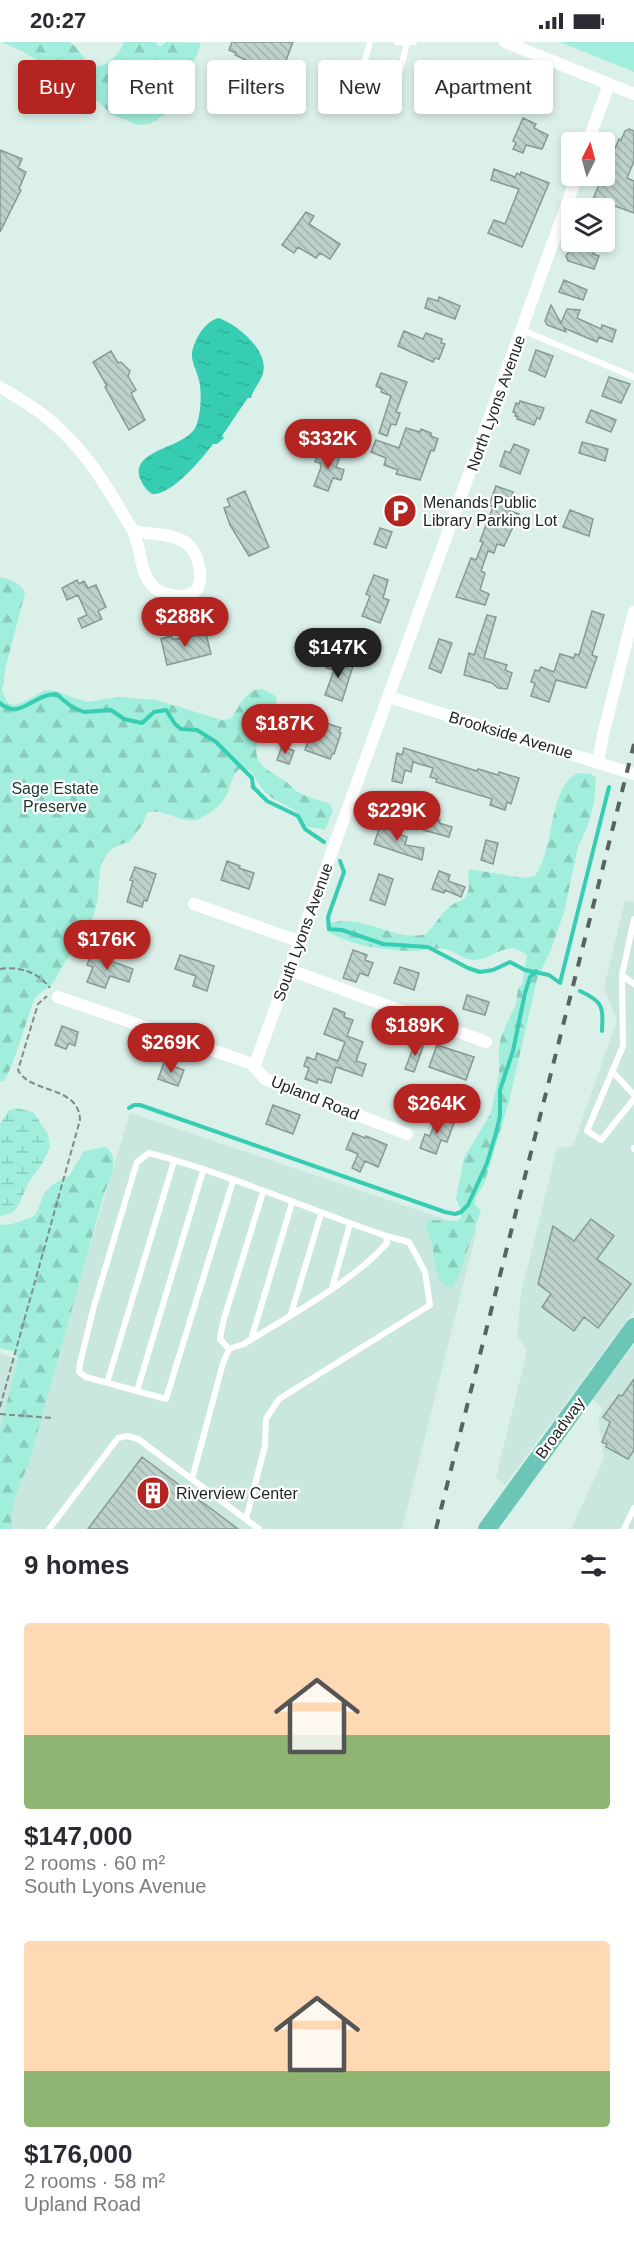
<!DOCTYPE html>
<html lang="en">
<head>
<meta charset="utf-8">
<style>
  :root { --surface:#fff; --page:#f7f7f7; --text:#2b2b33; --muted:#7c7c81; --accent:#b42421 }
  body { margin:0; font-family:Arial,sans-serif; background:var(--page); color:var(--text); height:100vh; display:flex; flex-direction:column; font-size:22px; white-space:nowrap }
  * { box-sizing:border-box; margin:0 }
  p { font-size:20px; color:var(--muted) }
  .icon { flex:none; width:33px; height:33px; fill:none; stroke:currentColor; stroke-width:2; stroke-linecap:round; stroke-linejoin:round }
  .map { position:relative; height:1487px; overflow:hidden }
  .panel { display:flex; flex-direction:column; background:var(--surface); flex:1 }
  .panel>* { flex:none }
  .guide { position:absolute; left:18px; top:18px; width:598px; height:54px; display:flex; gap:12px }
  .needle { width:39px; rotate:6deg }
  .fabs { position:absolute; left:561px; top:90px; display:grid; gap:12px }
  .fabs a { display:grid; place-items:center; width:54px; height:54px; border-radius:6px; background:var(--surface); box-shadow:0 3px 9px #0003; font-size:30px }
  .price { position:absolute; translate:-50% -51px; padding:0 14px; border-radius:21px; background:var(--accent); color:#fff; font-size:20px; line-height:39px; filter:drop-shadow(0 2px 3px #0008) }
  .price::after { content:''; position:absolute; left:50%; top:36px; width:18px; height:14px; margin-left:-9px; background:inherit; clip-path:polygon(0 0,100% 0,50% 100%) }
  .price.on { background:#222; color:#fff }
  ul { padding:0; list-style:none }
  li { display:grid; align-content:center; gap:12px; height:318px; padding:0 24px }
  li span { display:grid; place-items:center; height:186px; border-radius:6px; color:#555 }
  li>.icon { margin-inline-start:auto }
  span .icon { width:108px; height:108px; fill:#fffc; stroke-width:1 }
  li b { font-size:26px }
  h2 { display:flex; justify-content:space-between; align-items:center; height:72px; padding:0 24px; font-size:26px }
  .pill { padding:0 21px; border-radius:6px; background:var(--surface); box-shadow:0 3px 9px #0003; font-size:21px; line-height:54px }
  .pill.on { background:var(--accent); color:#fff }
  .status { display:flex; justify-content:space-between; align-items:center; height:42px; padding:0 30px; background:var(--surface); direction:ltr }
  .status svg { height:16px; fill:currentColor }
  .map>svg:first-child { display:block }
</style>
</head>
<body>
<div class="status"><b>20:27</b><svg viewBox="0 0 49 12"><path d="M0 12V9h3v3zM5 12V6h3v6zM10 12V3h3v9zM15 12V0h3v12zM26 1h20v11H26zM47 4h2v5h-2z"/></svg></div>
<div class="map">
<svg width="634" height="1487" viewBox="0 0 634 1487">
  <defs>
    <pattern id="forest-firs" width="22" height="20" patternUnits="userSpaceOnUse" patternTransform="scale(1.5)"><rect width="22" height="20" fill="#a0eedb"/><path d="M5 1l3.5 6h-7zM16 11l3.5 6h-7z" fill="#89ccbc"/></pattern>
    <pattern id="wetland-marsh" width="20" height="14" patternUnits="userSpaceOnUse" patternTransform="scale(1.5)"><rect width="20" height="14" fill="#a0eedb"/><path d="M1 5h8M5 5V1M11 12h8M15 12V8" fill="none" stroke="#89ccbc"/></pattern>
    <pattern id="water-ripples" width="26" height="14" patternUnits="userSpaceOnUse" patternTransform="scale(1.5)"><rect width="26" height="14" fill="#37cdb2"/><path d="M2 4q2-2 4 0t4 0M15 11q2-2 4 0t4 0" fill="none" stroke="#30b099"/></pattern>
    <pattern id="building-back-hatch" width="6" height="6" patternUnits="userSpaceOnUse" patternTransform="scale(1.5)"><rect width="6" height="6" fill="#bed2cc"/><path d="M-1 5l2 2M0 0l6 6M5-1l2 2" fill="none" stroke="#a3b4af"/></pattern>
  </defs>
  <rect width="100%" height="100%" fill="#dcf0ea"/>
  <path fill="#c9e7df" d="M625,858L634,860V1269L505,1443L496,1435L527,1309L517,1293L521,1251L557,1106L573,1104L617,978L604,946Z
    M130,1071L477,1188L402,1487H5Z
    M634,1302V1487H571L604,1416L598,1378L603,1366L592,1357Z
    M0,1311L23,1320L4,1487H0Z"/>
  <path fill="#a0eedb" d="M560,0H634V30Z"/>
  <path fill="url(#forest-firs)" d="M2,0C18,0 53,0 67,0C85,4 83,34 107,21C115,16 121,9 124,0H155L160,5L166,0L201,1L197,13L180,40L165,72L150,82L137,83L111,72L83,45L22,9Z
    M0,535C10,537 21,541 25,551L6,624L2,649L8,661L15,663L28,658L43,649L51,648L87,660L117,655L156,658L222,678L232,676C242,658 254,634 277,656C275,673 263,683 258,698C251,721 266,727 282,737C288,740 293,748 300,751C309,756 320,758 330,762L333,769L325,788L306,784L304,783C299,764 281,764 267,752C259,745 256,736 250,728L242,726C231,730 231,745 226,754C220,765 210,771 201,776C185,786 160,762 146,772L143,782L129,800C88,809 105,843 94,872C88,889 77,904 66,919C60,926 58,936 51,943C45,949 39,950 34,958L13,1020L5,1038L0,1040Z
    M578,731L591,732L596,736L594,760L588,783L578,805L564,870L551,908L537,937L509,1060L484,1142L476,1155L475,1163L481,1168L459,1234L453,1246C436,1246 434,1218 433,1206C431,1197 426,1190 426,1182L429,1178L457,1179L461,1176V1168L456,1157L464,1116L491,1071L499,1032V1004L502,992L516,962L518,946L522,943L527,913C507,896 494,917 475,918C463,918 455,909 445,907C435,905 422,909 412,909C385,908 350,904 327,889L326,883C359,868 394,901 426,892C435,883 441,871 452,863C459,858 464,860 467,852C471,843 467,836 469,827L523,836L535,834C555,808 548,745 578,731Z
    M106,1105C121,1117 110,1137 104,1152L29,1421C20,1442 9,1464 12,1487H0V1388L18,1317L13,1309L0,1306V1183L12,1182L32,1175L36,1172L45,1150L52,1143L70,1133L84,1109Z"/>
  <path fill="url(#wetland-marsh)" d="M16,1066L33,1070L48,1092L50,1105L41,1124L30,1138L18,1164L13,1170L0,1174V1082L9,1068Z"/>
  <path fill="url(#water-ripples)" d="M219,276C238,283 269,309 263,331C261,340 253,347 251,356H248L245,360L222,394L224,396L217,402H213C202,417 171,454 152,452C146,448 141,441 139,433C135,406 187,406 196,384C201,372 202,351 199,338C197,330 193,323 192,315C191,302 205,278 219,276Z"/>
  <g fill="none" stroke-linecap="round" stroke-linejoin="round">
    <path stroke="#37cdb2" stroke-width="4" d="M0,661C20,679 33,652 56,652L72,665L84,670L111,668L124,677L142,681L154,670L166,668L175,682L181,687L197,688L216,700L252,736L253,745L267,759L298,774L305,787L324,800
      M340,819L344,830L328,875L329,887L342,888L383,902L428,905L468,926L480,930L493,928L510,920L525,928L549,933L560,941L609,745
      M580,949C604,960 603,965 602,989
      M129,1066L134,1063H140L445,1170L455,1172L461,1170L468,1163L487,1121L496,1091L500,1074V1048L513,1009L525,951L530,935L536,929"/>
  </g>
  <path fill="url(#building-back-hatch)" stroke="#879a95" stroke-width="1.5" d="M232,0H293L282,29L274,26L273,29L259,23L258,26L247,22L248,19L235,13L236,11L229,8Z
    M455,25L477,34L464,67L452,62L459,45L448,41Z
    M523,76L536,82L534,86L548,93L542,107L526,103L523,111L513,107L516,101L513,99Z
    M629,87L634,89V119L627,136L634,139V171L615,164L604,190V166H589L619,97L621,98L625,89Z
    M0,108L22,117L18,126L26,130L19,147L21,148L0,190Z
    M494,127L515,135L517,131L520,133L521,130L549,141L522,205L488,191L494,178L505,182L519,147L491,138Z
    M306,170L314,174L309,182L340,202L330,217L320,211L316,216L298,205L294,211L282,203Z
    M574,201L594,209L593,212L599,214L594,227L568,219L566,214Z
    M564,238L587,248L583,258L559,250Z
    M439,255L460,264L455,277L425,266L428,256L438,259Z
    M551,263L561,281L567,267L580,268L577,276L601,287L602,283L616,288L612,300L599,295L597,300L564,286L566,290L547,283L545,279Z
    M404,289L423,297L426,291L442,297L441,301L445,302L439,317L435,316L433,320L398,304Z
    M536,308L553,314L545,335L529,328Z
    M111,309L118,321L121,320L130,329L128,334L136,348L131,351L145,378L129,388L105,345L107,344L93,320Z
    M381,331L407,340L396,370L400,371L396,383L391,382L387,394L379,391L391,354L381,350L382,347L376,344Z
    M609,335L630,342L621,361L602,354Z
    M520,359L544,366L540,377L537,376L534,383L517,377L518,375L515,374L516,371L513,370L516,361L519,362Z
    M591,368L616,378L611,390L586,380Z
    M406,386L420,390L421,387L431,391V394L438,397L434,409L431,408L420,438L396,432L398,428L384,423L386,416L371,410L376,398L399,406Z
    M582,400L608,407L605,419L579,411Z
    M514,402L529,408L520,432L500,424L505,409L510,411Z
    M319,407L340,415L336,425L344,428L341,438L333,436L328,449L314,444L321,425L320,421L315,420Z
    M496,444L513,450L507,468L519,472L504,504L497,502L494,511L488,509L481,529L485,531L480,548L489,552L485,563L456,555L471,516L476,518L483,500L480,499L493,465L489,463Z
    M245,449L269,505L249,514L230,483L224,466L230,464L227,457Z
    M570,468L593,477L589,494L563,485Z
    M380,486L392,490L386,506L374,502Z
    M374,533L388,538L383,556L389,558L380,581L362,574L370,554L366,552Z
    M77,538L79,542L84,539L88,546L96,543L106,565L98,569L102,577L82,586L78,577L87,573L78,553L67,558L62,546Z
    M592,569L604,573L592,613L597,615L586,646L556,638L549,660L531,654L535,641L531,640L535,628L539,629L541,625L554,630L560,612L574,616L575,612L579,613Z
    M487,573L496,575L484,616L507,623L505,628L512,631L507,647L498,646L492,641L464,633L469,611L474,613Z
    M206,592L211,612L167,623L161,597L171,594L172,597H177Z
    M439,597L452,601L441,631L429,626Z
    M329,616L353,624L342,659L325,653L334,628L326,626Z
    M323,680L341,686L339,690L341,691L334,712H332L330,717L305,708L313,683L319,685Z
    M282,704L294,709L289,722L277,718Z
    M404,706L477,729L478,727L498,733L499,730L519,736L511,762L507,760L505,768L490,763L492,757L436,740L437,737L430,735L433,726L413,720L411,730L405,728L402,741L392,739L397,711L402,713Z
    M427,775L440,778L439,781L452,785L449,795L423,788Z
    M381,781L394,786L393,790L407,795L405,803L424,806L422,818L374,802Z
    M486,798L498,801L493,822L481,818Z
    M227,819L240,824L239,826L254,831L249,847L221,838Z
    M135,825L156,832L147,859L144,858L142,865L127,860L133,839L130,838Z
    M439,829L450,833L448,839L465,845L461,855L445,848L444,851L432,847Z
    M379,832L393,837L385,863L370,858Z
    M353,908L367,913L365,918L373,921L368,934L360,931L356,940L343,936Z
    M91,912L133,927L129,940L110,934L105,946L87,940L93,925L87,923Z
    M180,913L214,924L207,949L193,944L196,934L175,927Z
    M400,925L419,931L414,948L394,941Z
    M467,953L489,960L485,973L463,967Z
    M334,966L345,971L344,975L353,978L347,994L363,1000L356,1019L366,1022L362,1034L336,1025L331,1041L318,1037L317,1041L305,1037L309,1026L304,1024L307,1015L315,1018L317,1011L338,1019L345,1000L324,992Z
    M62,984L78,990L75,1004L69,1001L66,1007L55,1003Z
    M416,999L424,1002L414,1030L405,1027Z
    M437,1003L474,1015L466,1038L429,1025Z
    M164,1021L184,1028L178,1044L158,1037Z
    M273,1063L300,1073L293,1092L266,1082Z
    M437,1075L454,1081L447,1100L441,1098L436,1112L420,1106L425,1092L430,1094Z
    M353,1091L365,1096L366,1094L387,1103L378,1125L365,1119L360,1130L352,1126L358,1112L346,1107Z
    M591,1177L614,1194L597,1217L631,1242L598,1286L584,1275L574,1289L542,1265L551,1252L538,1242L553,1184L574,1199Z
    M634,1337V1408L628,1417L606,1405L607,1402L602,1400L610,1380L603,1375L619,1353L622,1354Z
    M142,1415L238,1487H88Z"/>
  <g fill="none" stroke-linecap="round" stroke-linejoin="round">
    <path stroke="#7e8d88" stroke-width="2" stroke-dasharray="6 3" stroke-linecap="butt" d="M0,927C19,924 38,930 50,946
      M0,1365L80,1078C79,1043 30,1052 18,1028L38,962L47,954
      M0,1372L53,1376"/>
    <path stroke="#fff" stroke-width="6" d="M370,0L355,54L364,62L383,66L392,61L407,1
      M397,0H414
      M522,288L634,335
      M634,877L622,933L634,942
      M622,933L623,1004L587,1089L601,1098L634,1057
      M612,1029L634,1053
      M634,1106V1107
      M332,1246L350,1182
      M291,1272L321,1172
      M251,1298L292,1161
      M229,1307L220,1297L223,1280L263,1150
      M107,1341L174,1119
      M137,1349L203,1129
      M192,1437L223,1321L229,1307L244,1302C287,1275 354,1239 387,1201L386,1194C307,1167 229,1132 149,1111L137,1120L94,1264L80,1321L79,1330L86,1335L166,1357L233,1139
      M246,1477L265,1404L266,1377L279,1357L430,1263L425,1230L409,1200L386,1194
      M49,1487L118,1396L127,1394L138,1397L259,1487
      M624,1487L634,1466"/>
    <path stroke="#fff" stroke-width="12" d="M505,0L634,52
      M588,100L609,42
      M0,345C16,355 32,364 46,375C84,405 108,446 132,487C142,505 138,527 152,543C160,553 183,558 194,550C201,545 201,537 200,529C194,488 165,495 134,489
      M389,655L634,732
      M598,721L603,693L634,570
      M194,862L301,900
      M290,928L486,1000
      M58,955L244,1019L252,1022L265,1037L407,1092
      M254,1025L577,134"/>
    <path stroke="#6bc6b8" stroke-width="18" d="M487,1487L634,1285"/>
    <path stroke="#586461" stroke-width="4" stroke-dasharray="10 10" stroke-linecap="butt" d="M436,1487L634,702"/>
  </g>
  <defs>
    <symbol id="parking-disc" viewBox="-11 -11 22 22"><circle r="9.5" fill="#b42421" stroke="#fff"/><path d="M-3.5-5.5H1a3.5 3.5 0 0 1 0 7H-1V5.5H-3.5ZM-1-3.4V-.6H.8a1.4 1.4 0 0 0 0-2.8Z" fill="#fff"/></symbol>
    <symbol id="building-disc" viewBox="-11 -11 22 22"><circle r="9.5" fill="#b42421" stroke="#fff"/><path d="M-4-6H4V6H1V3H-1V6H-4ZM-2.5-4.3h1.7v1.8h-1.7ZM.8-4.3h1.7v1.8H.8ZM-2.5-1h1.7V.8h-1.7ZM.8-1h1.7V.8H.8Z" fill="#fff"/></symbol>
  </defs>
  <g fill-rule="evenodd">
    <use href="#parking-disc" x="381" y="450" width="38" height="38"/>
    <use href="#building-disc" x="134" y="1432" width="38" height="38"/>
  </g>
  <g text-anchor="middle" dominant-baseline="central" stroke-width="4.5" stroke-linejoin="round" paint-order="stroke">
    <g font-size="16" fill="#1c2422" stroke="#fff">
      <text transform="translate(496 361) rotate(-70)">North Lyons Avenue</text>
      <text transform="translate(511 693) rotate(17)">Brookside Avenue</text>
      <text transform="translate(303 890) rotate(-70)">South Lyons Avenue</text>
      <text transform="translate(315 1056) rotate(22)">Upland Road</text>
      <text transform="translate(560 1386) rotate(-54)">Broadway</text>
    </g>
    <g font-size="16" fill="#1c2422" stroke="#fff" text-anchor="start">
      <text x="423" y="460">Menands Public<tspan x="423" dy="18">Library Parking Lot</tspan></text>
      <text x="176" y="1451">Riverview Center</text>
    </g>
    <g font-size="16" fill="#213933" stroke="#fff">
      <text x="55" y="746">Sage Estate<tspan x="55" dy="18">Preserve</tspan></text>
    </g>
  </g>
</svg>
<div class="fabs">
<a><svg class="needle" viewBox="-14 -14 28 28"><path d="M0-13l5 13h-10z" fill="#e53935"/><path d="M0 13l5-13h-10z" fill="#7c7c81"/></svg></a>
<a><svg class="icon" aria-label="layers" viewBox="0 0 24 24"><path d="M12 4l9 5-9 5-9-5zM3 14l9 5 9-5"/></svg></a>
</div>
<b class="price" style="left:328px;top:428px">$332K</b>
<b class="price" style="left:185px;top:606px">$288K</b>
<b class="price on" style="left:338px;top:637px">$147K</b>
<b class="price" style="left:285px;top:713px">$187K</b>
<b class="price" style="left:397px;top:800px">$229K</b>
<b class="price" style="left:107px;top:929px">$176K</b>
<b class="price" style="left:415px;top:1015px">$189K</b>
<b class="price" style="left:171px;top:1032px">$269K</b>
<b class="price" style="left:437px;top:1093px">$264K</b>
<div class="guide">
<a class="pill on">Buy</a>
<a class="pill">Rent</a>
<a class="pill">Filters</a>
<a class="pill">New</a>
<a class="pill">Apartment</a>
</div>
</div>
<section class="panel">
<h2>9 homes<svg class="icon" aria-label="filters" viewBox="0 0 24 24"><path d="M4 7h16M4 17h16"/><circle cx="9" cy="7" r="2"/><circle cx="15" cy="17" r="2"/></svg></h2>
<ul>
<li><span style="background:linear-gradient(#ffd9b3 60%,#8fb573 0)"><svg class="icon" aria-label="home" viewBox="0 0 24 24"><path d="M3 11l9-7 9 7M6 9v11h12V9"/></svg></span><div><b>$147,000</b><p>2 rooms · 60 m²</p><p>South Lyons Avenue</p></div></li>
<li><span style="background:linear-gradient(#ffd9b3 70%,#8fb573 0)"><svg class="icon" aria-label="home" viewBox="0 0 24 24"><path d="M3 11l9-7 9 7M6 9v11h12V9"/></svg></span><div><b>$176,000</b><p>2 rooms · 58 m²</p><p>Upland Road</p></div></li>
</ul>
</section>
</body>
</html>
